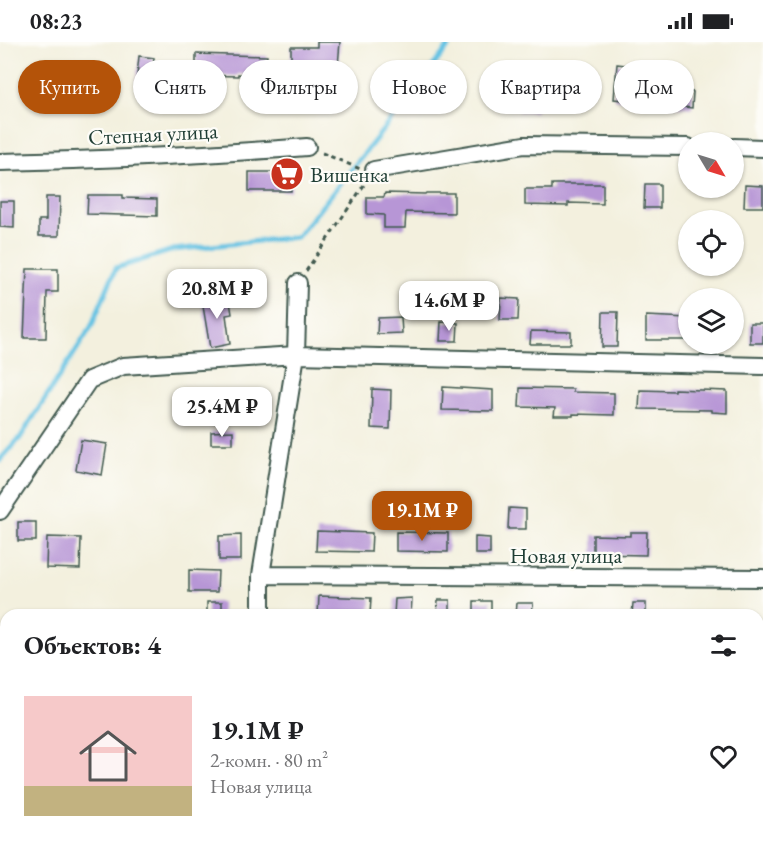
<!DOCTYPE html>
<html lang="ru">
<head>
<meta charset="utf-8">
<style>
  :root { --surface:#fff; --page:#f6f6f6; --text:#202124; --muted:#757577; --line:#e0e0e0; --accent:#b45309 }
  body { margin:0; font-family:"EB Garamond",serif; background:var(--page); color:var(--text); height:100vh; display:flex; flex-direction:column; font-size:22px; white-space:nowrap }
  * { box-sizing:border-box; margin:0 }
  p { font-size:20px; color:var(--muted) }
  .icon { flex:none; width:33px; height:33px; fill:none; stroke:currentColor; stroke-width:2; stroke-linecap:round; stroke-linejoin:round }
  .map { position:relative; flex:1; overflow:hidden }
  .sheet { position:absolute; left:0px; top:567px; width:764px; height:234px; display:flex; flex-direction:column; background:var(--surface); border-radius:18px 18px 0 0; box-shadow:0 2px 4px #0004 }
  .sheet>* { flex:none }
  .hud { position:absolute; left:18px; top:18px; width:728px; height:54px; display:flex; gap:12px }
  .needle { width:39px; rotate:128deg }
  .tools { position:absolute; left:678px; top:90px; display:grid; gap:12px }
  .tools a { display:grid; place-items:center; width:66px; height:66px; border-radius:50%; background:var(--surface); box-shadow:0 2px 4px #0004; font-size:30px }
  .price { position:absolute; translate:-50% -51px; padding:0 14px; border-radius:12px; background:#fff; color:#222; font-size:20px; line-height:39px; filter:drop-shadow(0 2px 3px #0008) }
  .price::after { content:''; position:absolute; left:50%; top:36px; width:18px; height:14px; margin-left:-9px; background:inherit; clip-path:polygon(0 0,100% 0,50% 100%) }
  .price.current { background:var(--accent); color:#fff }
  ul { padding:0; list-style:none }
  li { display:flex; align-items:center; gap:18px; height:150px; padding:0 24px }
  li+li { border-top:2px solid var(--line) }
  li span { display:grid; place-items:center; flex:none; width:168px; height:120px; border-radius:0px; color:#555 }
  li>.icon { margin-inline-start:auto }
  span .icon { width:72px; height:72px; fill:#fffc; stroke-width:1 }
  li b { font-size:26px }
  h2 { display:flex; justify-content:space-between; align-items:center; height:72px; padding:0 24px; font-size:26px }
  .pill { padding:0 21px; border-radius:27px; background:var(--surface); box-shadow:0 2px 4px #0004; font-size:21px; line-height:54px }
  .pill.current { background:var(--accent); color:#fff }
  .status { display:flex; justify-content:space-between; align-items:center; height:42px; padding:0 30px; background:var(--surface); direction:ltr }
  .status svg { height:16px; fill:currentColor }
  .map>svg:first-child { display:block }
</style>
</head>
<body>
<div class="status"><b>08:23</b><svg viewBox="0 0 49 12"><path d="M0 12V9h3v3zM5 12V6h3v6zM10 12V3h3v9zM15 12V0h3v12zM26 1h20v11H26zM47 4h2v5h-2z"/></svg></div>
<div class="map">
<svg width="763" height="801" viewBox="0 0 763 801">
  <rect width="100%" height="100%" fill="#fdfcf7"/>
  <filter id="ink" filterUnits="userSpaceOnUse"><feTurbulence type="fractalNoise" baseFrequency=".0167" numOctaves="2"/><feDisplacementMap in="SourceGraphic" scale="12" xChannelSelector="R" yChannelSelector="G"/><feConvolveMatrix kernelMatrix="1 2 1 2 8 2 1 2 1" color-interpolation-filters="sRGB"/></filter>
  <filter id="wash" filterUnits="userSpaceOnUse"><feTurbulence type="fractalNoise" baseFrequency=".008" numOctaves="4" result="noise"/><feDisplacementMap in="SourceGraphic" scale="24" xChannelSelector="R" yChannelSelector="G"/><feGaussianBlur stdDeviation="1.35" result="paint"/><feColorMatrix in="noise" values="0 0 0 0 0 0 0 0 0 0 0 0 0 0 0 0 0 1.4 0 .05"/><feComposite in="paint" operator="in"/></filter>
  <g filter="url(#wash)">
    <rect width="100%" height="100%" fill="#f3f0de"/>
    <g fill="none" stroke-linecap="round" stroke-linejoin="round">
      <path stroke="#65c3e3" stroke-width="5" d="M0,418L20,396L91,285L116,226L173,208L297,195L364,112L452,0"/>
    </g>
    <g id="blocks">
      <path fill="#b796d6" d="M317,0H340L338,24L291,20V5H317Z
        M196,12L267,14L265,34L238,32V34L196,33Z
        M139,14L154,16L151,44L136,43Z
        M617,22L634,24L633,30L670,35L668,48L693,50L692,66L614,57Z
        M61,23H75V41L60,40Z
        M577,41H591L590,54L576,53Z
        M519,44L536,45V70H519Z
        M249,130H291V149H249Z
        M552,142H603V162L568,161V164L525,163V147H552Z
        M645,142H660V166H644Z
        M745,143L763,144V165H744Z
        M385,151L425,152L426,151H454V171L406,170L405,186H384V173L367,172V155H384Z
        M88,153H123V156L157,157V174L87,172Z
        M46,155H60L59,194H39V178H46Z
        M0,159H14V186L0,185Z
        M27,227H58V250H47L46,296H24Z
        M229,254L232,272L226,273L230,302L210,306L202,258Z
        M501,256L519,257L518,278H500Z
        M603,270H618L617,305H602Z
        M646,274L688,276V298H646Z
        M401,275L402,291L377,292L378,276Z
        M441,280L458,281L457,299H440Z
        M750,281H763V301H750Z
        M531,289L571,290V302H530Z
        M443,345L493,348V369L442,368Z
        M520,346L573,347V350L614,351V373L573,372V374H554L555,366L519,365Z
        M372,347L391,348L390,387L371,386Z
        M674,347L727,349V371L712,370V368L639,367L640,348L674,349Z
        M233,389V402H211V390Z
        M81,398L107,402L102,433L76,428Z
        M509,466L526,467V487H508Z
        M18,480H36V499H18Z
        M317,489L372,491L371,510L316,509Z
        M396,490L448,491V510L396,509Z
        M630,490H647L646,513L593,512V493L630,494Z
        M241,493V518H219V494Z
        M47,495L81,496L80,527L46,526Z
        M475,495L490,496V512H475Z
        M189,528L218,529L217,550H189Z
        M319,554L371,556L370,573H318Z
        M412,556L411,573H394L395,557Z
        M438,558H450V573H437Z
        M474,559H491V573H474Z
        M207,560H222V573H207Z
        M517,561H533L532,573H516Z
        M633,561H646V573H632Z"/>
    </g>
  </g>
  <g filter="url(#ink)">
    <use href="#blocks" fill-opacity="0" stroke="#3f584e" stroke-width="1.5"/>
    <g fill="none" stroke-linecap="round" stroke-linejoin="round">
      <defs>
        <path id="minor" d="M734,105L763,106
          M0,120C102,118 205,113 307,105
          M374,128L524,103L688,105
          M0,469L89,338L123,324L296,313L763,324
          M261,533L763,536
          M261,573V533L296,313L298,241
          M261,795V801
          M539,801L763,796"/>
      </defs>
      <use href="#minor" stroke="#3f584e" stroke-width="20"/>
      <path stroke="#3f584e" stroke-width="3" stroke-dasharray="4.5 4.5" stroke-linecap="butt" d="M322,111L360,127
        M306,229L366,140"/>
      <use href="#minor" stroke="#fff" stroke-width="16"/>
    </g>
  </g>
  <defs>
    <symbol id="supermarket-disc" viewBox="-11 -11 22 22"><circle r="9.5" fill="#c8321e" stroke="#fdfcf7"/><path d="M-6-5.5h2.5l.6 2H6L4.5 2H-2.5L-4.4-4H-6ZM-1.5 3.2a1.3 1.3 0 1 0 .1 0ZM3 3.2a1.3 1.3 0 1 0 .1 0Z" fill="#fff"/></symbol>
  </defs>
  <g fill-rule="evenodd">
    <use href="#supermarket-disc" x="268" y="113" width="38" height="38"/>
  </g>
  <g text-anchor="middle" dominant-baseline="central" stroke-width="4.5" stroke-linejoin="round" paint-order="stroke">
    <g font-size="22" fill="#1f3d34" stroke="#fdfcf7">
      <text transform="translate(153 92) rotate(-3)">Степная улица</text>
      <text x="566" y="513">Новая улица</text>
    </g>
    <g font-size="22" fill="#1f3d34" stroke="#fdfcf7" text-anchor="start">
      <text x="310" y="132">Вишенка</text>
    </g>
  </g>
</svg>
<div class="tools">
<a><svg class="needle" viewBox="-14 -14 28 28"><path d="M0-13l5 13h-10z" fill="#e53935"/><path d="M0 13l5-13h-10z" fill="#757577"/></svg></a>
<a><svg class="icon" aria-label="locate" viewBox="0 0 24 24"><circle cx="12" cy="12" r="6"/><path d="M12 2v4M12 18v4M2 12h4M18 12h4"/></svg></a>
<a><svg class="icon" aria-label="layers" viewBox="0 0 24 24"><path d="M12 4l9 5-9 5-9-5zM3 14l9 5 9-5"/></svg></a>
</div>
<b class="price" style="left:217px;top:278px">20.8M ₽</b>
<b class="price" style="left:449px;top:290px">14.6M ₽</b>
<b class="price" style="left:222px;top:396px">25.4M ₽</b>
<b class="price current" style="left:422px;top:500px">19.1M ₽</b>
<div class="hud">
<a class="pill current">Купить</a>
<a class="pill">Снять</a>
<a class="pill">Фильтры</a>
<a class="pill">Новое</a>
<a class="pill">Квартира</a>
<a class="pill">Дом</a>
</div>
<section class="sheet">
<h2>Объектов: 4<svg class="icon" aria-label="filters" viewBox="0 0 24 24"><path d="M4 7h16M4 17h16"/><circle cx="9" cy="7" r="2"/><circle cx="15" cy="17" r="2"/></svg></h2>
<ul>
<li><span style="background:linear-gradient(#f6c9c9 75%,#c2b280 0)"><svg class="icon" aria-label="home" viewBox="0 0 24 24"><path d="M3 11l9-7 9 7M6 9v11h12V9"/></svg></span><div><b>19.1M ₽</b><p>2-комн. · 80 m²</p><p>Новая улица</p></div><svg class="icon" aria-label="heart" viewBox="0 0 24 24"><path d="M12 20l-8-8c-3-5 5-10 8-4 3-6 11-1 8 4z"/></svg></li>
</ul>
</section>
</div>
</body>
</html>
